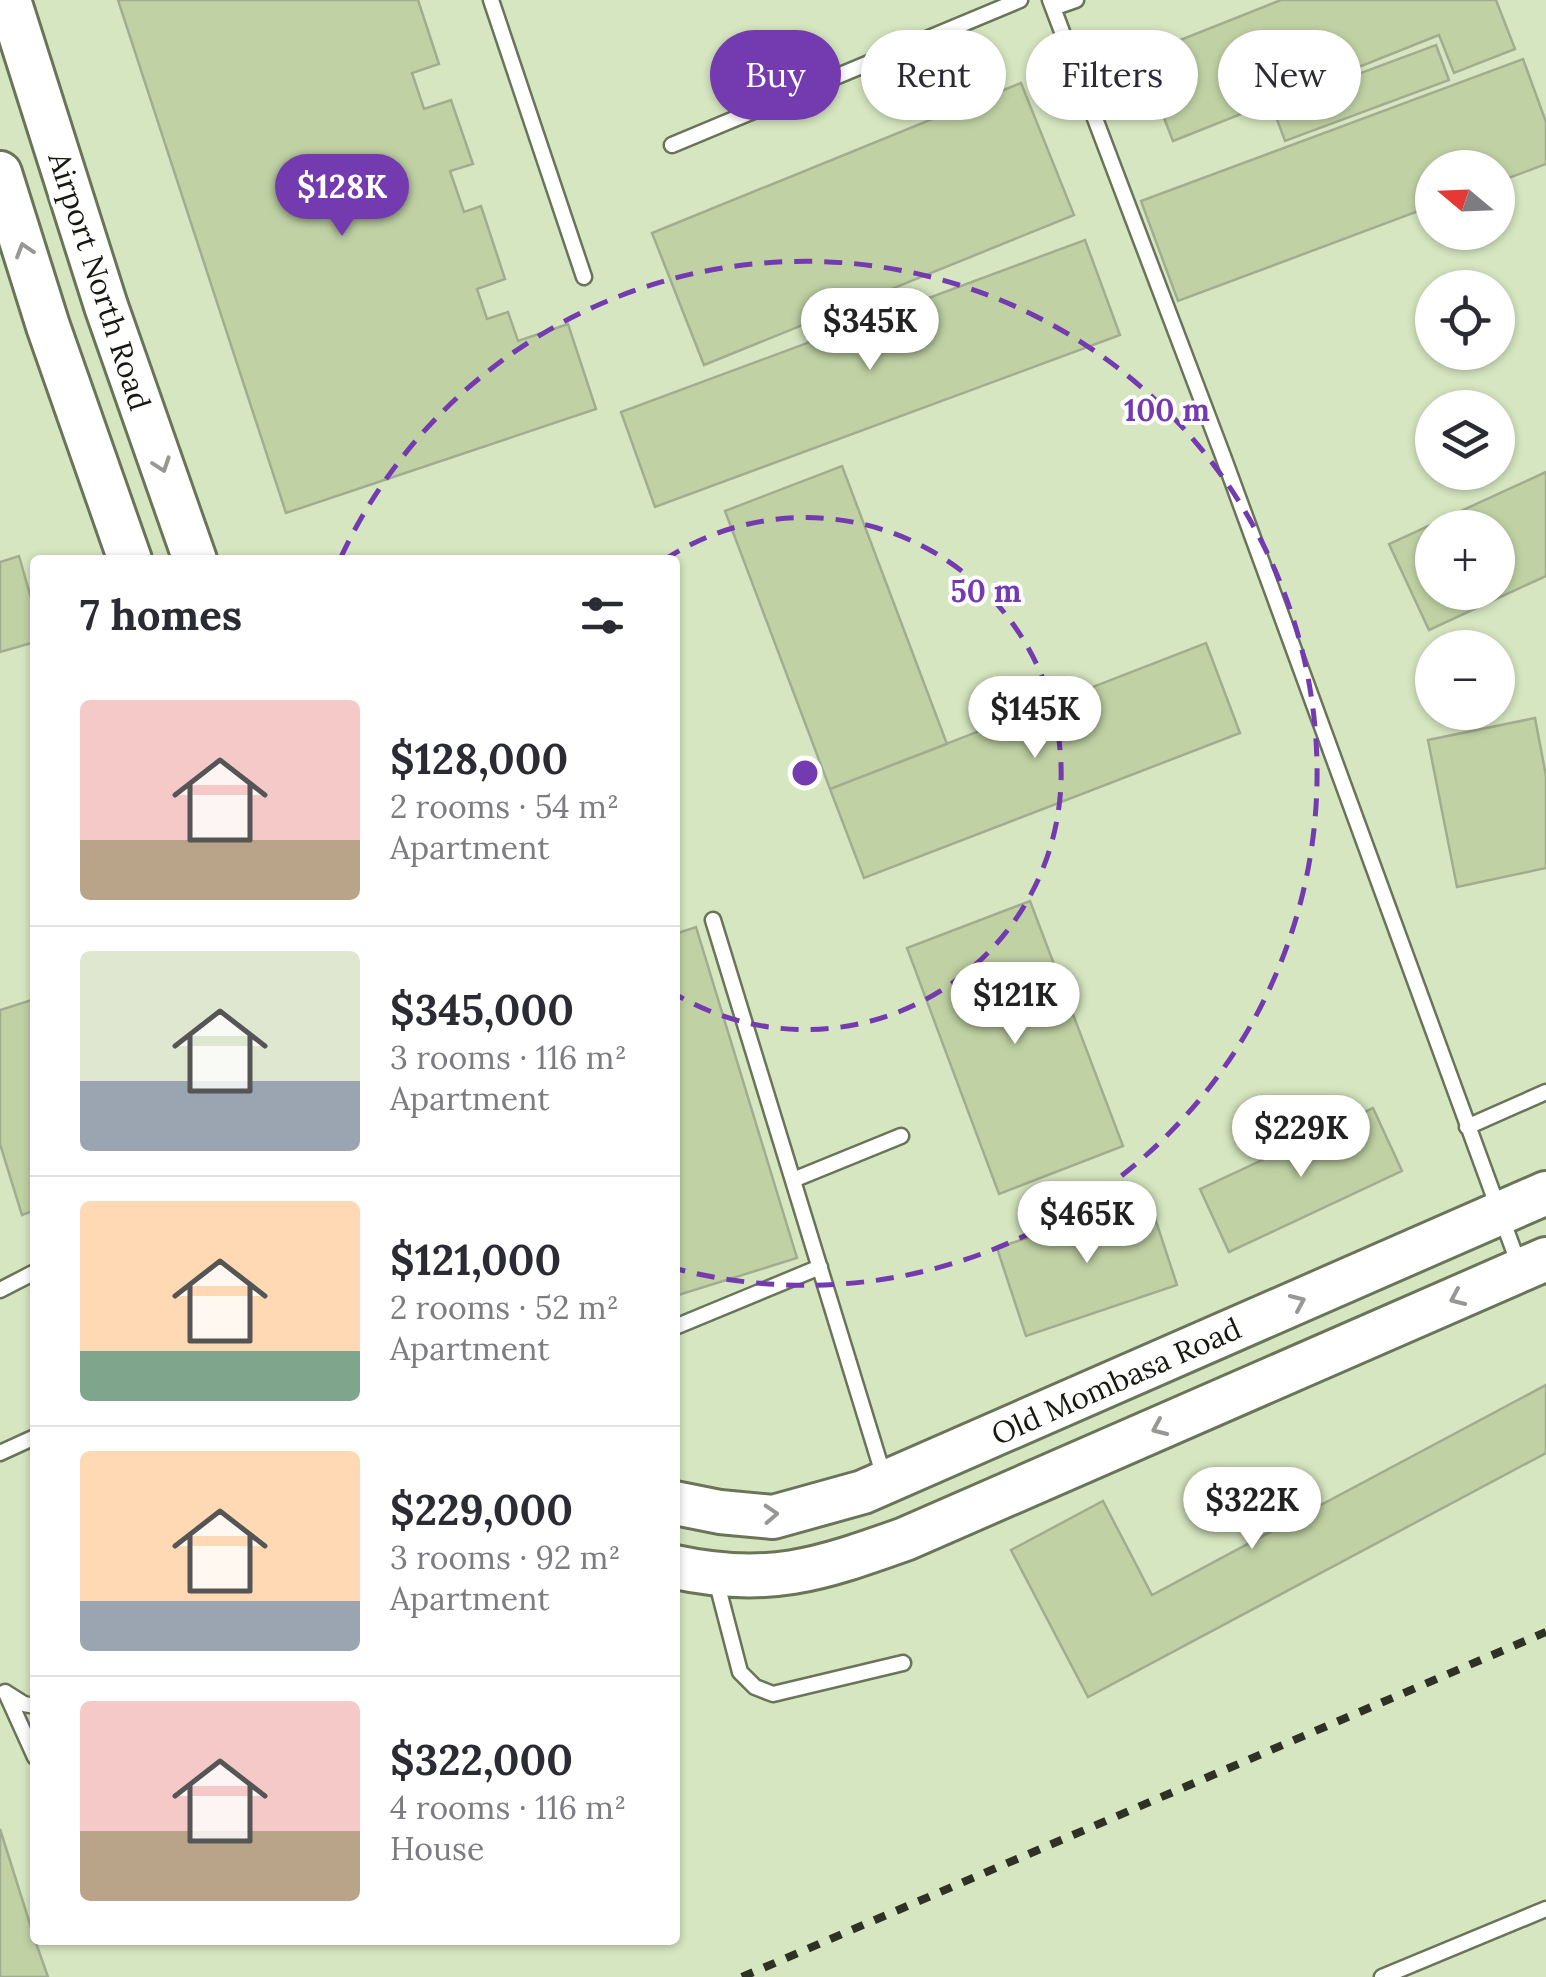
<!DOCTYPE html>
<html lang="en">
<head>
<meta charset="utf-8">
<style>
  :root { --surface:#fff; --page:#f2f2f3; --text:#2b2b33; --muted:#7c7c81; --line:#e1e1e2; --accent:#743ab0 }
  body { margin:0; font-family:Lora,serif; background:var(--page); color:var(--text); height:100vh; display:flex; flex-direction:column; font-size:38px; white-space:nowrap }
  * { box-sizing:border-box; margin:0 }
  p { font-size:32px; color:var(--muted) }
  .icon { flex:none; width:55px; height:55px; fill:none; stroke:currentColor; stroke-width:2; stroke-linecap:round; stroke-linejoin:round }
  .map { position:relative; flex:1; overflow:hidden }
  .panel { position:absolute; left:30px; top:555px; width:650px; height:1390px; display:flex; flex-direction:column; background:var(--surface); border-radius:10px; box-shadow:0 2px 8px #0004 }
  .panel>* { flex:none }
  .guide { position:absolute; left:710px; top:30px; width:685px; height:90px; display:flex; gap:20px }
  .needle { width:65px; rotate:289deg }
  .controls { position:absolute; left:1415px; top:150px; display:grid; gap:20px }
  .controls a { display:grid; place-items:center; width:100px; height:100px; border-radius:50%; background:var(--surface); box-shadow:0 2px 8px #0004; font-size:50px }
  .price { position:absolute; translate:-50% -85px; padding:0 22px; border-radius:35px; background:#fff; color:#222; font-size:32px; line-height:65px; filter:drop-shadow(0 2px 5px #0008) }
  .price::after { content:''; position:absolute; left:50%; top:60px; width:30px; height:22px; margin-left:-15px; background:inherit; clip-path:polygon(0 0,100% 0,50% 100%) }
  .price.active { background:var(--accent); color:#fff }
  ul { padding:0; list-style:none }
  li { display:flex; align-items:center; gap:30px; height:250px; padding:0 50px }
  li+li { border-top:2px solid var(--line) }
  li span { display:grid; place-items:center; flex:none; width:280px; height:200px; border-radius:10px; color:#555 }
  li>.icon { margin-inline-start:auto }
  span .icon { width:120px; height:120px; fill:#fffc; stroke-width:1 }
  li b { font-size:42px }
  h2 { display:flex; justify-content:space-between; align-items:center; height:120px; padding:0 50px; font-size:42px }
  .chip { padding:0 35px; border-radius:45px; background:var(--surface); box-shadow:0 2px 8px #0004; font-size:35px; line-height:90px }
  .chip.active { background:var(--accent); color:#fff }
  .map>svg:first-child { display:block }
</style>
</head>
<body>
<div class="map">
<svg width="1546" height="1977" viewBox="0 0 1546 1977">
  <rect width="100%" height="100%" fill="#e2efd1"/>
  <path fill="#d6e6c0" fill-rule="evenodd" d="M0,0H1546V1977H0ZM1432,168H1498V232H1432ZM1432,288H1498V352H1432ZM1432,408H1498V472H1432ZM1432,528H1498V592H1432ZM35,560H675V1940H35ZM1432,648H1498V712H1432Z"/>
  <path fill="#c0d2a4" stroke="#a1ad90" stroke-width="2.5" fill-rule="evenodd" d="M118,0H418L439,64L412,73L424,109L451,100L473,164L450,171L464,212L481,206L505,279L477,289L487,319L508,312L518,341L568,324L596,409L286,513Z
    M1281,0H1496L1515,49L1454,73L1439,35L1173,141L1140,56Z
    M1436,45L1449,80L1285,141L1272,106Z
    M1523,59L1546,122V164L1498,182V168H1432V206L1178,301L1141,201Z
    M1021,83L1074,215L704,365L652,233Z
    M1085,240L1120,335L655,507L621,412Z
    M842,466L947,744L830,789L725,511Z
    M1546,472V576L1429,630L1389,544ZM1432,528H1498V592H1432Z
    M19,556L35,612V642L0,652V562Z
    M1206,643L1240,733L864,878L830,789Z
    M1535,718L1546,776V868L1457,887L1428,740Z
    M1030,901L1123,1146L999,1194L907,948Z
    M696,927L797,1258L675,1296V934Z
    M35,999V1210L22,1215L0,1144V1010Z
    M1373,1108L1402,1171L1229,1252L1200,1189Z
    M1148,1197L1177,1285L1026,1336L997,1248Z
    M1546,1385V1453L1088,1697L1011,1550L1103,1501L1152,1595Z
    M0,1829L35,1940L48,1977H0Z"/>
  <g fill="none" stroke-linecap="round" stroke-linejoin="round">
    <defs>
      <path id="service" d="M491,0L584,277
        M1050,0L1223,456L1519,1265
        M1053,8L1076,0
        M672,145L1020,0
        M713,920L884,1477
        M1467,1127L1546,1092
        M793,1180L901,1136
        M0,1290L35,1272
        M675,1327L820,1267
        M0,1453L35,1437
        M716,1580L740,1672L755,1687L773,1694L903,1663
        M5,1692L24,1704L35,1706
        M6,1693L35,1757
        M1382,1977L1546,1909"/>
      <path id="primary" d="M9,0L106,306L195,560
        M0,173L48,326L130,560
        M675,1503L720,1512L773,1517L863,1492L1546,1193
        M675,1567C768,1587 818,1570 905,1539L1546,1259"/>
    </defs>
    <use href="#service" stroke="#6a7459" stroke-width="19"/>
    <use href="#primary" stroke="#6a7459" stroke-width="48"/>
    <use href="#service" stroke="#fff" stroke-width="14"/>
    <use href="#primary" stroke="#fff" stroke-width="42"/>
    <path stroke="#2d3225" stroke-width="8" stroke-dasharray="12 12" stroke-linecap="butt" d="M742,1977L1546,1632"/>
  </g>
  <defs><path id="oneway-chevron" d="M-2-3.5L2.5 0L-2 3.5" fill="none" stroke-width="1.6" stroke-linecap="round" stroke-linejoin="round" transform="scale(2.5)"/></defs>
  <g stroke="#969893">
    <use href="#oneway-chevron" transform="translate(24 250) rotate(-107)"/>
    <use href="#oneway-chevron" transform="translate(162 465) rotate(71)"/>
    <use href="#oneway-chevron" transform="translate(1457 1298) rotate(156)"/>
    <use href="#oneway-chevron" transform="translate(1298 1302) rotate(-24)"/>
    <use href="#oneway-chevron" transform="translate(1159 1428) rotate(156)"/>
    <use href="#oneway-chevron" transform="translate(771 1514) rotate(-3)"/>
  </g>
  <g fill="none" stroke="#743ab0" stroke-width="5" stroke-dasharray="18 12">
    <path d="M664 560A256 256 0 1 1 675 994"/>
    <path d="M341 557A512 512 0 1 1 677 1269"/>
  </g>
  <g text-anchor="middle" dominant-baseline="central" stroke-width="8" stroke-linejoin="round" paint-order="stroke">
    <g font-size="30" fill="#15190e" stroke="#fff">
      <text transform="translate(100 281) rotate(72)">Airport North Road</text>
      <text transform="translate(1116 1381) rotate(-24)">Old Mombasa Road</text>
    </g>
  </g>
  <circle cx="805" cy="773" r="15" fill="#743ab0" stroke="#fff" stroke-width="5"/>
  <g font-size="30" text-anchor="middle" font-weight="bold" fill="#743ab0" stroke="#fff" stroke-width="8" stroke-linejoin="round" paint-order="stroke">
    <text x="1167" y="421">100 m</text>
    <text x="986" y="602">50 m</text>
  </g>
</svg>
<div class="controls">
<a><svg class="needle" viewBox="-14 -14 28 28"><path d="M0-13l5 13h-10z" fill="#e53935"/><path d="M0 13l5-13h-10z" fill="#7c7c81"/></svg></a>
<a><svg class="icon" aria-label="locate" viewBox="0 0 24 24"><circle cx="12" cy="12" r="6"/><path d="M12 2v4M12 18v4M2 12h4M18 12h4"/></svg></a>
<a><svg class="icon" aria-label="layers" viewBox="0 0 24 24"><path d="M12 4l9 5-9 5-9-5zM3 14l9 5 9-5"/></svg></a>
<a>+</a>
<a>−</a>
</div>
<b class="price active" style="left:342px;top:239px">$128K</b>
<b class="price" style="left:870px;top:373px">$345K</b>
<b class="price" style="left:1035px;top:761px">$145K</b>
<b class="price" style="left:1015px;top:1047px">$121K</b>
<b class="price" style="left:1301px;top:1180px">$229K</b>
<b class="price" style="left:1087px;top:1266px">$465K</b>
<b class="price" style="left:1252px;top:1552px">$322K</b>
<div class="guide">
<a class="chip active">Buy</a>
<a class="chip">Rent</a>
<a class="chip">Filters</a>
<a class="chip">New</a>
</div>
<section class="panel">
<h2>7 homes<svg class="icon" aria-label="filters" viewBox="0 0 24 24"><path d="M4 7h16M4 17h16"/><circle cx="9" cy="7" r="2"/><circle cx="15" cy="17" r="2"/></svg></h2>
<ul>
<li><span style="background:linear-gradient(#f6c9c9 70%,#b9a48a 0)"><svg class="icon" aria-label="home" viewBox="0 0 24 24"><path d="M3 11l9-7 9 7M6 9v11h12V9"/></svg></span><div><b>$128,000</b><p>2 rooms · 54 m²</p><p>Apartment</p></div></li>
<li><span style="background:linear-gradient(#dfe7d0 65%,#9aa5b1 0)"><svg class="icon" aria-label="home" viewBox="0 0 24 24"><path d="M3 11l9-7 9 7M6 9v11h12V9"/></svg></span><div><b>$345,000</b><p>3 rooms · 116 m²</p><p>Apartment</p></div></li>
<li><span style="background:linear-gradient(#ffd9b3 75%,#7fa58c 0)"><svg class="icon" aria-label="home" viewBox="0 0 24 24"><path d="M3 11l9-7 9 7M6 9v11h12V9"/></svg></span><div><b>$121,000</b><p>2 rooms · 52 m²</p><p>Apartment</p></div></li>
<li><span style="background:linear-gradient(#ffd9b3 75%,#9aa5b1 0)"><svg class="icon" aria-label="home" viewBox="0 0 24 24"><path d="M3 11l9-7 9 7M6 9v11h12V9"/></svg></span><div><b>$229,000</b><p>3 rooms · 92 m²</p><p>Apartment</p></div></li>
<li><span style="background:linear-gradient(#f6c9c9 65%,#b9a48a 0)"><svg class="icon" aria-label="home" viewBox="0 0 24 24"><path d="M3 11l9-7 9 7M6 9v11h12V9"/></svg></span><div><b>$322,000</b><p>4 rooms · 116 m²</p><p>House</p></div></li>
</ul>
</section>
</div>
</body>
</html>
